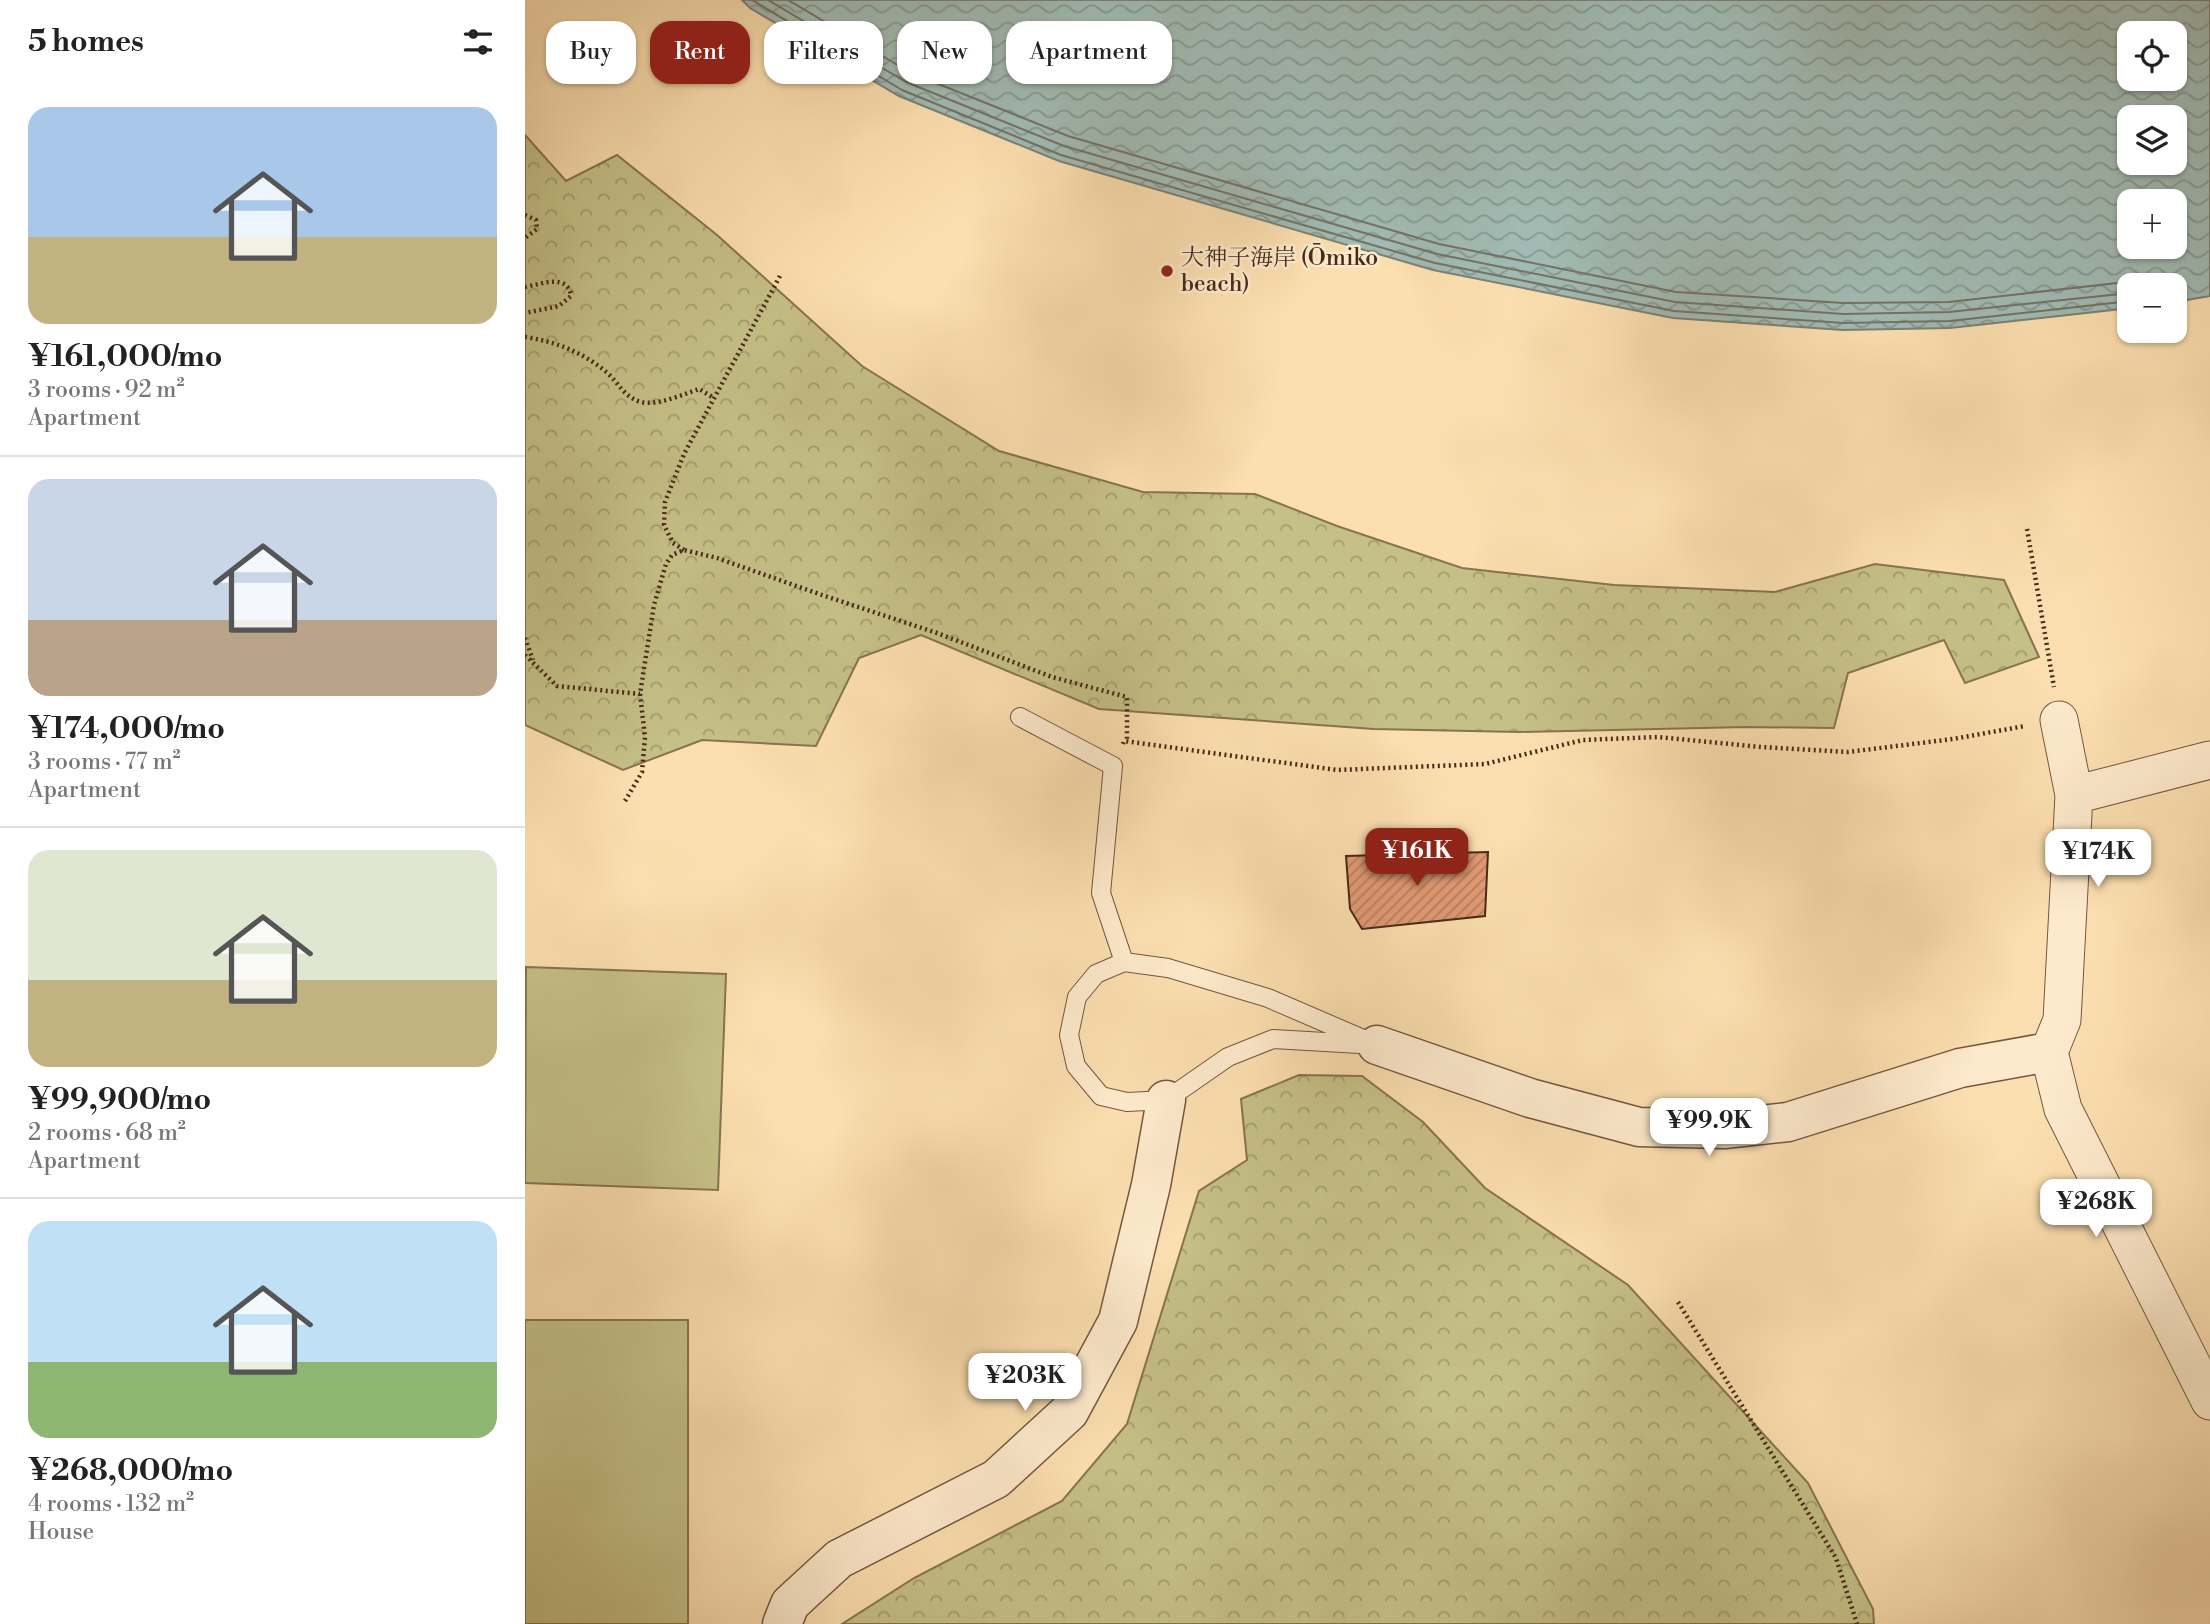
<!DOCTYPE html>
<html lang="en">
<head>
<meta charset="utf-8">
<style>
  :root { --surface:#fff; --page:#f2f2f2; --text:#222; --muted:#767676; --line:#e0e0e0; --accent:#8f2418 }
  body { margin:0; font-family:"Libre Bodoni","Noto Serif JP",serif; background:var(--page); color:var(--text); height:100vh; display:flex; flex-direction:column; font-size:26px; white-space:nowrap }
  * { box-sizing:border-box; margin:0 }
  p { font-size:23px; color:var(--muted) }
  .icon { flex:none; width:38px; height:38px; fill:none; stroke:currentColor; stroke-width:2; stroke-linecap:round; stroke-linejoin:round }
  .map { position:relative; flex:1; overflow:hidden }
  .side { display:flex; flex-direction:column; background:var(--surface); width:525px }
  .side>* { flex:none }
  .top-card { position:absolute; left:21px; top:21px; width:665px; height:63px; display:flex; gap:14px }
  .controls { position:absolute; left:1592px; top:21px; display:grid; gap:14px }
  .controls a { display:grid; place-items:center; width:70px; height:70px; border-radius:14px; background:var(--surface); box-shadow:0 2px 5px #0004; font-size:35px }
  .price { position:absolute; translate:-50% -60px; padding:0 16px; border-radius:14px; background:#fff; color:#222; font-size:23px; line-height:46px; filter:drop-shadow(0 2px 4px #0008) }
  .price::after { content:''; position:absolute; left:50%; top:42px; width:21px; height:16px; margin-left:-10px; background:inherit; clip-path:polygon(0 0,100% 0,50% 100%) }
  .price.on { background:var(--accent); color:#fff }
  ul { padding:0; list-style:none }
  li { display:grid; align-content:center; gap:14px; height:371px; padding:0 28px }
  li+li { border-top:2px solid var(--line) }
  li span { display:grid; place-items:center; height:217px; border-radius:21px; color:#555 }
  li>.icon { margin-inline-start:auto }
  span .icon { width:126px; height:126px; fill:#fffc; stroke-width:1 }
  li b { font-size:30px }
  h2 { display:flex; justify-content:space-between; align-items:center; height:84px; padding:0 28px; font-size:30px }
  .tag { padding:0 24px; border-radius:21px; background:var(--surface); box-shadow:0 2px 5px #0004; font-size:24px; line-height:63px }
  .tag.on { background:var(--accent); color:#fff }
  main { display:flex; flex:1; min-height:0 }
  .map>svg:first-child { display:block }
</style>
</head>
<body>
<main>
<section class="side">
<h2>5 homes<svg class="icon" aria-label="filters" viewBox="0 0 24 24"><path d="M4 7h16M4 17h16"/><circle cx="9" cy="7" r="2"/><circle cx="15" cy="17" r="2"/></svg></h2>
<ul>
<li><span style="background:linear-gradient(#a9c7e8 60%,#c2b280 0)"><svg class="icon" aria-label="home" viewBox="0 0 24 24"><path d="M3 11l9-7 9 7M6 9v11h12V9"/></svg></span><div><b>¥161,000/mo</b><p>3 rooms · 92 m²</p><p>Apartment</p></div></li>
<li><span style="background:linear-gradient(#c9d6e8 65%,#b9a48a 0)"><svg class="icon" aria-label="home" viewBox="0 0 24 24"><path d="M3 11l9-7 9 7M6 9v11h12V9"/></svg></span><div><b>¥174,000/mo</b><p>3 rooms · 77 m²</p><p>Apartment</p></div></li>
<li><span style="background:linear-gradient(#dfe7d0 60%,#c2b280 0)"><svg class="icon" aria-label="home" viewBox="0 0 24 24"><path d="M3 11l9-7 9 7M6 9v11h12V9"/></svg></span><div><b>¥99,900/mo</b><p>2 rooms · 68 m²</p><p>Apartment</p></div></li>
<li><span style="background:linear-gradient(#bfe0f5 65%,#8fb573 0)"><svg class="icon" aria-label="home" viewBox="0 0 24 24"><path d="M3 11l9-7 9 7M6 9v11h12V9"/></svg></span><div><b>¥268,000/mo</b><p>4 rooms · 132 m²</p><p>House</p></div></li>
</ul>
</section>
<div class="map">
<svg width="1685" height="1624" viewBox="0 0 1685 1624">
  <defs>
    <pattern id="forest-crowns" width="20" height="18" patternUnits="userSpaceOnUse" patternTransform="scale(1.75)"><rect width="20" height="18" fill="#c5c087"/><path d="M2 6a3 3 0 1 1 6 0M12 15a3 3 0 1 1 6 0" fill="none" stroke="#a29c6e"/></pattern>
    <pattern id="water-waves" width="16" height="10" patternUnits="userSpaceOnUse" patternTransform="scale(1.75)"><rect width="16" height="10" fill="#a1bbb4"/><path d="M0 5q4-4 8 0t8 0" fill="none" stroke="#859892"/></pattern>
    <pattern id="building-hatch" width="6" height="6" patternUnits="userSpaceOnUse" patternTransform="scale(1.75)"><rect width="6" height="6" fill="#e29a75"/><path d="M-1 1l2-2M0 6l6-6M5 7l2-2" fill="none" stroke="#b97e5f"/></pattern>
  </defs>
  <rect width="100%" height="100%" fill="#fcdfb0"/>
  <filter id="stains"><feTurbulence type="fractalNoise" baseFrequency=".00286" numOctaves="4"/><feColorMatrix values="0 0 0 0 .2 0 0 0 0 .09 0 0 0 0 .02 0 0 0 .5 -.17"/></filter>
  <radialGradient id="worn" r=".72"><stop offset=".6" stop-color="#630" stop-opacity="0"/><stop offset="1" stop-color="#630" stop-opacity=".3"/></radialGradient>
  <path fill="#c5c087" stroke="#867450" stroke-width="2" d="M1,967L201,974L193,1190L0,1183Z
    M0,1320H163V1624H0Z"/>
  <path fill="url(#forest-crowns)" stroke="#867450" stroke-width="2" d="M0,135L41,181L92,155L192,235L337,366L474,451L618,492L730,494L812,526L937,568L1089,585L1250,592L1350,564L1479,580L1514,657L1440,683L1419,640L1323,673L1309,728L1221,727L994,732L849,729L574,709L396,635L334,658L291,746L177,740L98,770L0,725Z
    M774,1075L837,1076L898,1122L960,1188L1103,1285L1283,1483L1348,1609L1349,1624H317L389,1578L537,1501L602,1424L674,1191L722,1160L716,1099Z"/>
  <path fill="url(#water-waves)" stroke="#7d8176" stroke-width="2" fill-rule="evenodd" d="M217,0H1685V296L1650,302V285H1605V308L1425,328L1318,330L1148,318L908,270L534,161L374,96L225,8ZM1605,33H1650V79H1605ZM1605,117H1650V163H1605ZM1605,201H1650V247H1605Z"/>
  <g fill="none" stroke-linecap="round" stroke-linejoin="round">
    <path stroke="#747266" stroke-width="2" d="M227,0L377,90L536,155L910,263L1149,311L1318,323L1425,321L1605,301
      M243,0L381,82L539,146L912,254L1150,302L1318,314L1424,312L1605,293
      M263,0L386,73L543,136L914,244L1151,292L1318,303L1424,302L1601,282L1616,285"/>
  </g>
  <path fill="url(#building-hatch)" stroke="#482919" stroke-width="2" d="M963,852L960,916L837,929L825,909L821,856Z"/>
  <g fill="none" stroke-linecap="round" stroke-linejoin="round">
    <defs>
      <path id="service" d="M495,717L588,766L576,893L599,962
        M599,962L643,968L743,998L852,1045L748,1039L703,1057L641,1100L602,1102L576,1096L551,1066L544,1035L552,997L571,974Z"/>
      <path id="minor" d="M1534,720L1549,795L1537,1020L1524,1052L1538,1109L1685,1401
        M1549,795L1685,760"/>
      <path id="tertiary" d="M852,1045L1005,1098L1114,1127L1199,1129L1263,1122L1435,1068L1524,1052
        M257,1624L265,1604L314,1559L471,1479L544,1412L593,1321L626,1185L641,1100"/>
    </defs>
    <use href="#service" stroke="#75563f" stroke-width="20"/>
    <use href="#minor" stroke="#75563f" stroke-width="39"/>
    <use href="#tertiary" stroke="#75563f" stroke-width="41"/>
    <path stroke="#482919" stroke-width="4.5" stroke-dasharray="2 3.5" stroke-linecap="butt" d="M0,215L11,220L12,229L0,238
      M0,287C16,284 43,273 46,296L34,306L0,313
      M0,337C29,341 57,352 80,371C93,381 98,397 116,402C132,406 159,394 174,389L189,398
      M1502,529L1529,687
      M159,550L148,543L139,525L140,502L159,454L255,276
      M0,638L8,660
      M0,655L32,686L115,694
      M598,744L599,741L812,770L960,764L1058,740L1133,737L1236,747L1323,752L1428,739L1500,726
      M100,801L117,772L120,737L115,694L129,605L141,564L147,555L159,550L192,558L297,595L412,633L527,677L602,697V742
      M1153,1302L1311,1558L1332,1624"/>
    <use href="#service" stroke="#fdeacc" stroke-width="18"/>
    <use href="#minor" stroke="#fdeacc" stroke-width="37"/>
    <use href="#tertiary" stroke="#fdeacc" stroke-width="38"/>
  </g>
  <circle fill="#8f2418" stroke="#fdeacc" stroke-width="2.5" cx="642" cy="271" r="7"/>
  <g text-anchor="middle" dominant-baseline="central" stroke-width="5" stroke-linejoin="round" paint-order="stroke">
    <g font-size="23" fill="#482919" stroke="#fdeacc" text-anchor="start">
      <text x="656" y="258">大神子海岸 (Ōmiko<tspan x="656" dy="26">beach)</tspan></text>
    </g>
  </g>
  <rect width="100%" height="100%" filter="url(#stains)"/>
  <rect width="100%" height="100%" fill="url(#worn)"/>
</svg>
<div class="controls">
<a><svg class="icon" aria-label="locate" viewBox="0 0 24 24"><circle cx="12" cy="12" r="6"/><path d="M12 2v4M12 18v4M2 12h4M18 12h4"/></svg></a>
<a><svg class="icon" aria-label="layers" viewBox="0 0 24 24"><path d="M12 4l9 5-9 5-9-5zM3 14l9 5 9-5"/></svg></a>
<a>+</a>
<a>−</a>
</div>
<b class="price on" style="left:892px;top:888px">¥161K</b>
<b class="price" style="left:1573px;top:889px">¥174K</b>
<b class="price" style="left:1184px;top:1158px">¥99.9K</b>
<b class="price" style="left:1571px;top:1239px">¥268K</b>
<b class="price" style="left:500px;top:1413px">¥203K</b>
<div class="top-card">
<a class="tag">Buy</a>
<a class="tag on">Rent</a>
<a class="tag">Filters</a>
<a class="tag">New</a>
<a class="tag">Apartment</a>
</div>
</div>
</main>
</body>
</html>
